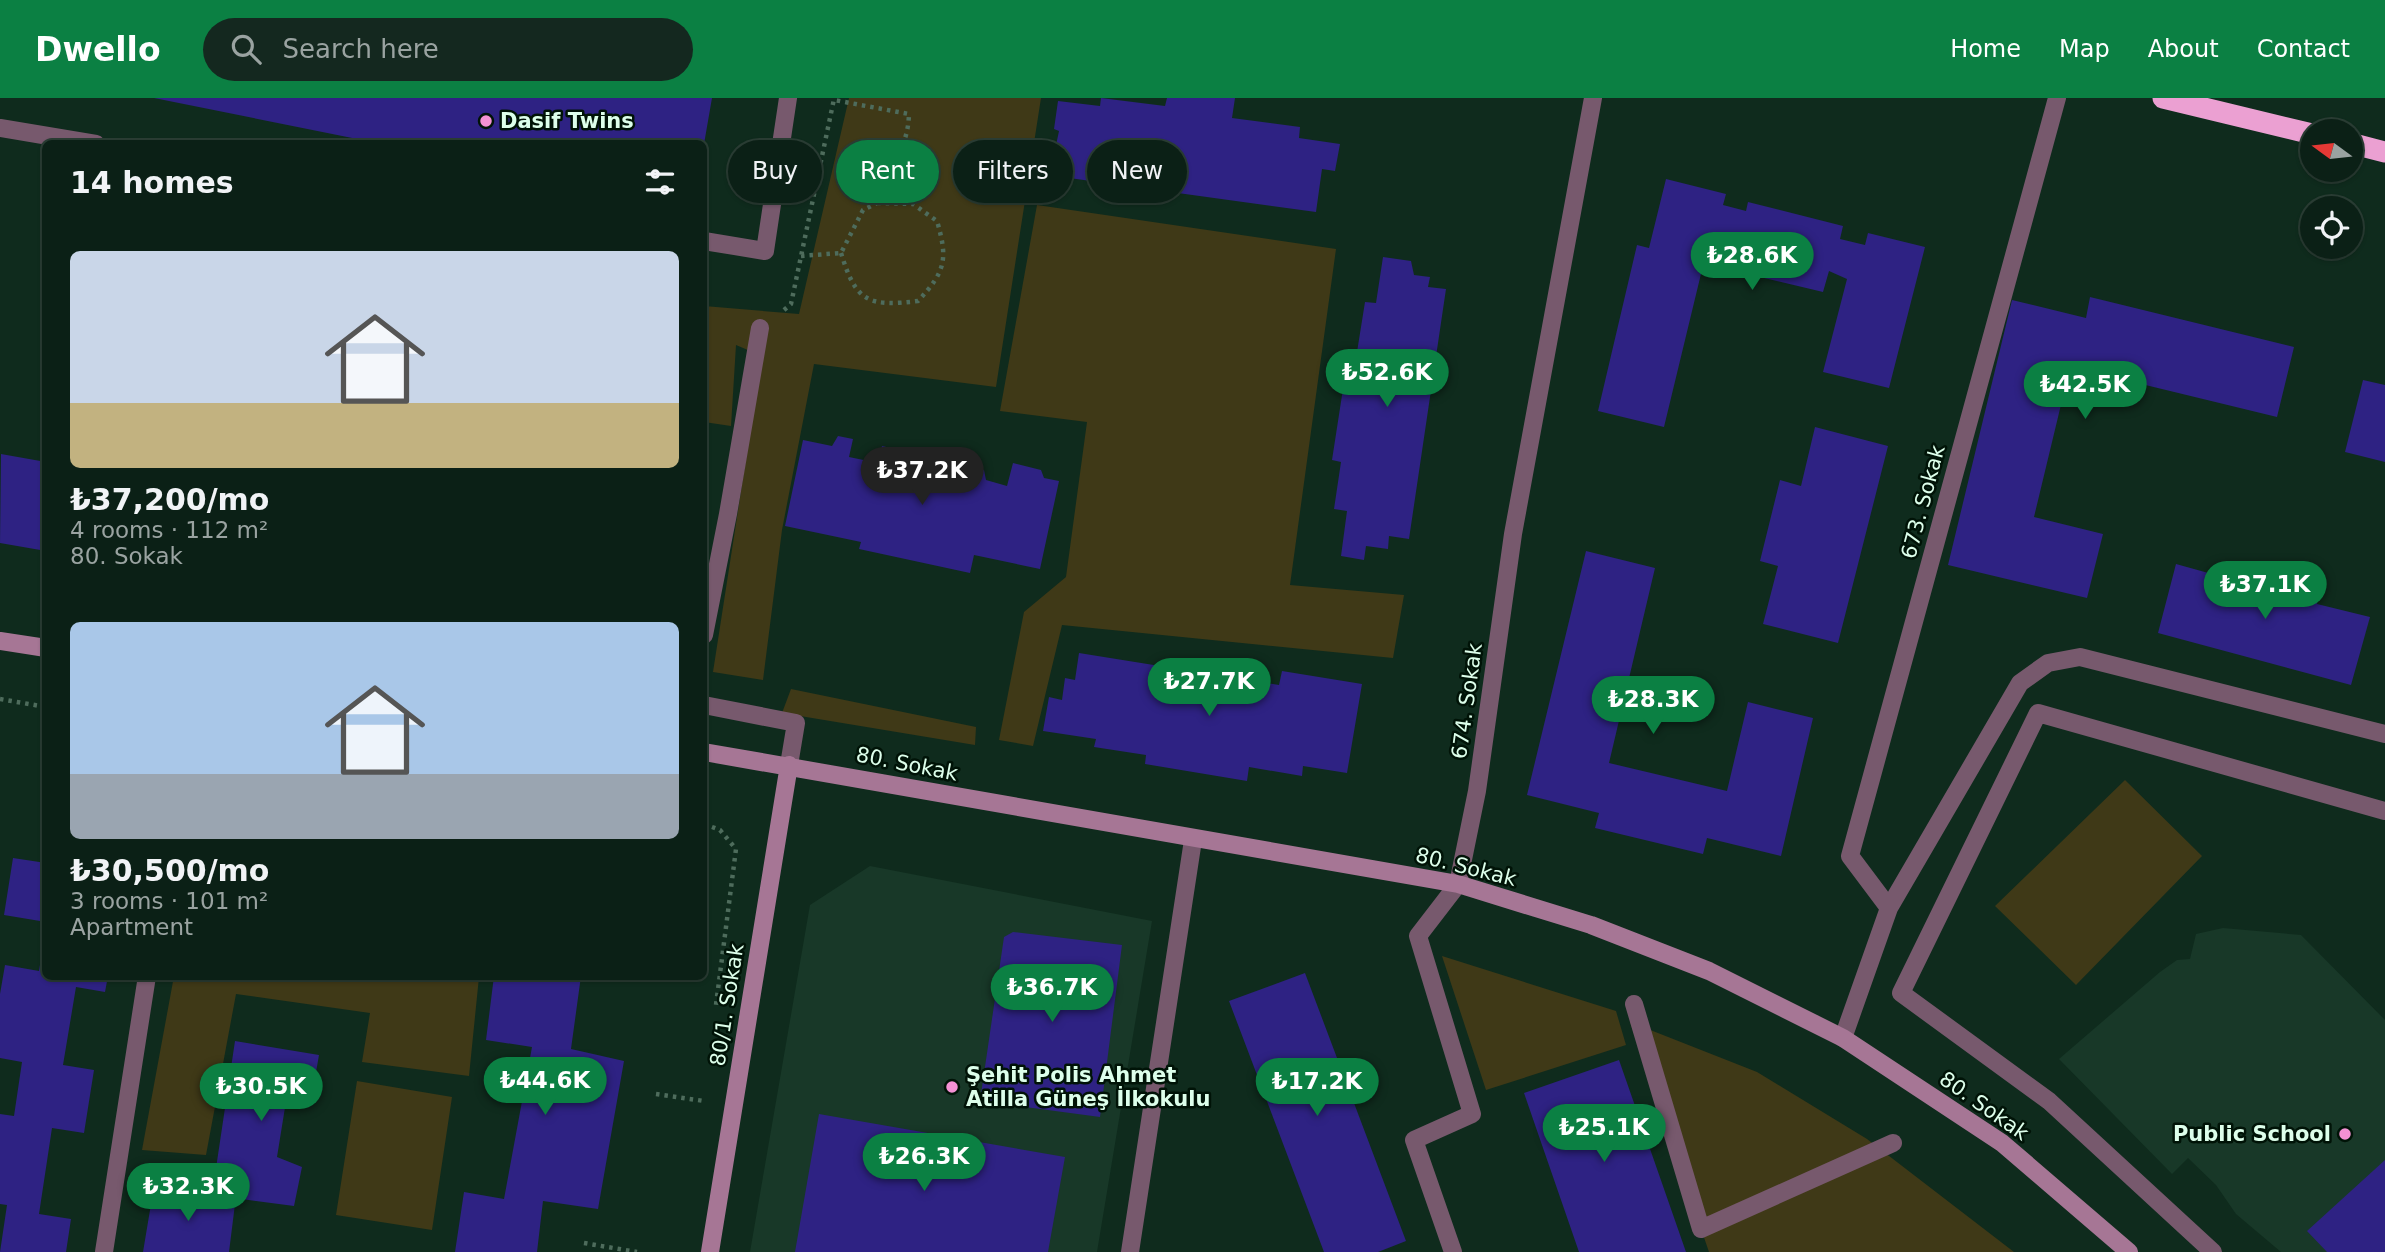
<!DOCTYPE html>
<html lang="en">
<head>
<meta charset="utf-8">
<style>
  :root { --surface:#0b2016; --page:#14281f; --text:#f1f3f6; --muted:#9aa3a1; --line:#2b3e35; --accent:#0b8043 }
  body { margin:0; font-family:"DejaVu Sans",sans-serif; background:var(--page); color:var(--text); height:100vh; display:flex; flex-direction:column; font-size:26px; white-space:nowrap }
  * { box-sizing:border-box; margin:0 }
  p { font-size:23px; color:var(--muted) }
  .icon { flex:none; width:38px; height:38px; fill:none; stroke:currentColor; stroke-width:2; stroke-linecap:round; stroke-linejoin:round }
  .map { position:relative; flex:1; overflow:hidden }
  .drawer { position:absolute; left:42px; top:42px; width:665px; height:840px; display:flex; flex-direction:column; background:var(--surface); border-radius:10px; box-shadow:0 2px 5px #0004,0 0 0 2px var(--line) }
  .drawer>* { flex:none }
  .hud { position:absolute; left:728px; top:42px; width:665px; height:63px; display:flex; gap:14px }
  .needle { width:46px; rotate:285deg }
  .fabs { position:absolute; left:2300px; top:21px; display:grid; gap:14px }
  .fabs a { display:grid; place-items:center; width:63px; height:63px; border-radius:50%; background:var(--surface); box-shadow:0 2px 5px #0004,0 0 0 2px var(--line); font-size:35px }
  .price { position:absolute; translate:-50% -60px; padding:0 16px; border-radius:24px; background:var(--accent); color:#fff; font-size:23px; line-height:46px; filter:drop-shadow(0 2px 4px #0008) }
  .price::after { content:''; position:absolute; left:50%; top:42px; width:21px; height:16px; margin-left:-10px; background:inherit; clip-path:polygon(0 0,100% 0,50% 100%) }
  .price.current { background:#222; color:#fff }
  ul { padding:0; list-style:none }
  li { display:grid; align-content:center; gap:14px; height:371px; padding:0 28px }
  li span { display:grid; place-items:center; height:217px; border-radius:10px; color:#555 }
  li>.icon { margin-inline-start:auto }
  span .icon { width:126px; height:126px; fill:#fffc; stroke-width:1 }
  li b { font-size:30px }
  h2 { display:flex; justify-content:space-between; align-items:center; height:84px; padding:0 28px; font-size:30px }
  .pill { padding:0 24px; border-radius:32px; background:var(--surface); box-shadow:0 2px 5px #0004,0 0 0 2px var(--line); font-size:24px; line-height:63px }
  .pill.current { background:var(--accent); color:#fff }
  header { display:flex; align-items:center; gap:42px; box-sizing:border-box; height:98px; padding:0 35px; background:var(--accent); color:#fff }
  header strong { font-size:33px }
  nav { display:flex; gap:38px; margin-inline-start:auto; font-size:24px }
  .search { width:490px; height:63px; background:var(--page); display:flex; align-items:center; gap:18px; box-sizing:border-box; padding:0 24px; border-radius:38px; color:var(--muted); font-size:26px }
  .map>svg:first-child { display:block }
</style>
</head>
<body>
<header>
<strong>Dwello</strong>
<div class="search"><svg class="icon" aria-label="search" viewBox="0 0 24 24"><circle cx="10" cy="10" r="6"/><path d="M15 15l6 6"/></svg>Search here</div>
<nav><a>Home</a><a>Map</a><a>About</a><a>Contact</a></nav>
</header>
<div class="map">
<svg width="2385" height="1154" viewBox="0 0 2385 1154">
  <rect width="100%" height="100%" fill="#0f2b1d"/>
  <path fill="#183828" d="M870,768L1152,823L1097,1154H750L810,807Z
    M2223,830L2301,837L2385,922V1154H2281L2236,1116L2216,1087L2188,1060L2172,1076L2059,961L2160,874L2177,862L2190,861L2196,836Z"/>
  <path fill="#3f3917" d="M849,0H1041L996,289L814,266L782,432L763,582L713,574L762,258L736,247L731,328L704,324V208L799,216Z
    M1037,107L1336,151L1290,487L1404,497L1393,560L1062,527L1033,648L999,642L1024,514L1066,479L1087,324L1000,313Z
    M791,591L976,629L975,647L782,615Z
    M2125,682L2202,758L2076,887L1995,808Z
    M1442,858L1616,913L1626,947L1486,992Z
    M174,878L479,879L469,978L362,964L370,915L236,896L206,1057L142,1052Z
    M1630,924L1757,974L1867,1041L2014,1154H1709Z
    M357,983L452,999L432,1132L336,1117Z"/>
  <path fill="#2e2283" d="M154,0H712L704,46H382Z
    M1101,0L1165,8L1167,0H1235L1232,20L1300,29L1299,40L1340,46L1335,73L1322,71L1316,114L1062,79L1064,60L1055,52L1059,33L1054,31L1058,3L1100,8Z
    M1666,81L1726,96L1723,107L1746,113L1748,104L1843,128L1840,141L1865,147L1868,135L1925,149L1889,290L1823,274L1847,181L1829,173L1823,194L1726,171L1730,156L1707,151L1664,329L1598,313L1637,147L1649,150Z
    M1383,159L1411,163L1414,177L1430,179L1428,189L1446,191L1409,441L1389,438L1388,451L1366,448L1364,462L1341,458L1347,413L1334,411L1341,364L1332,362L1349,252L1357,254L1365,204L1376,205Z
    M2090,199L2294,249L2277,319L2129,283L2124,305L2065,290L2034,419L2103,436L2087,500L1948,467L2012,202L2086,220Z
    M2363,282L2385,287V364L2345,354Z
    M1815,329L1888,348L1838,545L1763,526L1778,468L1760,463L1780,382L1801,388Z
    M838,338L853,341L849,359L878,365L882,348L984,372L986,382L1007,388L1013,365L1041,372L1044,380L1059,383L1040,471L974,457L970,475L859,451L861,444L785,428L803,342L832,348Z
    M1,356L46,364V453L0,445Z
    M1586,453L1655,470L1609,665L1727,693L1748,604L1813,620L1781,758L1707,740L1703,756L1595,730L1599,715L1527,697Z
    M2176,466L2230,481L2234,467L2321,490L2317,506L2370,519L2351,587L2158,535Z
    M1079,555L1279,587L1282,573L1362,586L1347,675L1303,668L1302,678L1249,669L1247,683L1145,666L1146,657L1094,649L1096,641L1043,633L1049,599L1062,602L1065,580L1075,582Z
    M13,760L46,765V824L4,817Z
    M1013,834L1122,847L1100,1019L980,1003L1004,839Z
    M44,841L46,878H108L105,894L76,889L63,967L94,972L84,1035L52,1030L39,1116L71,1121L66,1154H0L7,1107L0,1106V1016L14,1018L22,964L0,960V896L5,867L39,873Z
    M1305,875L1406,1143L1378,1154H1324L1229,903Z
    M494,878H581L571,951L624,963L598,1111L543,1103L537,1154H455L464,1094L504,1101L532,949L486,942Z
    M235,943L319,957L312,997H287L277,1059L302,1069L294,1108L212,1097Z
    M1619,962L1686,1154H1579L1524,995Z
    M819,1016L1065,1059L1048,1154H795Z
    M2385,1062V1154H2327L2307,1133Z
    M154,1088L235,1106L229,1154H143Z"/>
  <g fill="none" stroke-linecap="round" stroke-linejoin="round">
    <path stroke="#4e6c5c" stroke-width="4.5" stroke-dasharray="3.5 5" stroke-linecap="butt" d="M841,155C856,204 868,209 918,203C946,173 948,161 937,123L913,106L877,105
      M801,158L841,155L863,112L877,105L881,73C900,56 908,42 909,16L834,2
      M784,212L791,206L834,1
      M0,601L46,609
      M704,726L720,732L736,751L716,907
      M656,996L704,1003
      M584,1145L637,1154"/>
    <path stroke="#77596d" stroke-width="18" d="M0,30L96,46
      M704,143L765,153L788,0
      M704,537L728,416L760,230
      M704,607L796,625L789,667
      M1889,810L1850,758L2057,0
      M1634,906L1701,1131L1893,1045
      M1843,940L1889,810L2020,585L2048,565L2080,559L2385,636
      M104,1154L147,878
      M1130,1154L1193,742
      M1453,1154L1414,1042L1472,1016L1418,838L1458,786L1477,693L1513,436L1593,0
      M2213,1154L2049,1003L1901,895L2038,615L2385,713"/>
    <path stroke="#a67695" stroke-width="18" d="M0,543L46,550
      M704,654L1458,786L1591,827L1709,873L1843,940L2002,1045L2129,1154
      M710,1154L789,667"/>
    <path stroke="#eba0d2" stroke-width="21" d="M2163,0L2312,36
      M2350,45L2385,54"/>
  </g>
  <g fill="#f491d4" stroke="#001307" stroke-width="2.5">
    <circle cx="486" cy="23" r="7"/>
    <circle cx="952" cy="989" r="7"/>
    <circle cx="2345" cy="1036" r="7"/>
  </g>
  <g text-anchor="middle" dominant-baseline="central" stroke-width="5" stroke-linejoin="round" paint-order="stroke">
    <g font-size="21" font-weight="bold" fill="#ddffeb" stroke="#001307" text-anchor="start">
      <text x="500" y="23">Dasif Twins</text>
      <text x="966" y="977">Şehit Polis Ahmet<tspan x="966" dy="24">Atilla Güneş İlkokulu</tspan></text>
      <text x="2331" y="1036" text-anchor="end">Public School</text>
    </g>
    <g font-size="21" fill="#ddffeb" stroke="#001307">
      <text transform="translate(1923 404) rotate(-75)">673. Sokak</text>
      <text transform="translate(1467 603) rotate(-82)">674. Sokak</text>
      <text transform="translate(907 666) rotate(11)">80. Sokak</text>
      <text transform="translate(1466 769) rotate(14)">80. Sokak</text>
      <text transform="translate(727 907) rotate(-81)">80/1. Sokak</text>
      <text transform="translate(1984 1008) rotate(35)">80. Sokak</text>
    </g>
  </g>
</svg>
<div class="fabs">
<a><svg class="needle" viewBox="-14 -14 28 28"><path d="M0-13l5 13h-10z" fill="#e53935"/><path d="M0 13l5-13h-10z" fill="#9aa3a1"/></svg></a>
<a><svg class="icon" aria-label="locate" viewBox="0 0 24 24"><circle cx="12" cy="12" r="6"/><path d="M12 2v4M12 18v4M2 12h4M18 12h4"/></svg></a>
</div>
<b class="price" style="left:1752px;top:194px">₺28.6K</b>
<b class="price" style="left:1387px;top:311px">₺52.6K</b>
<b class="price" style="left:2085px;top:323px">₺42.5K</b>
<b class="price current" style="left:922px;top:409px">₺37.2K</b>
<b class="price" style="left:2265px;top:523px">₺37.1K</b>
<b class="price" style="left:1209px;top:620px">₺27.7K</b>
<b class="price" style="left:1653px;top:638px">₺28.3K</b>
<b class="price" style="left:1052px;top:926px">₺36.7K</b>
<b class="price" style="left:545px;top:1019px">₺44.6K</b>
<b class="price" style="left:1317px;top:1020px">₺17.2K</b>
<b class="price" style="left:261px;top:1025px">₺30.5K</b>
<b class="price" style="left:1604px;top:1066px">₺25.1K</b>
<b class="price" style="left:924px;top:1095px">₺26.3K</b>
<b class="price" style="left:188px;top:1125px">₺32.3K</b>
<div class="hud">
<a class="pill">Buy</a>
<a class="pill current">Rent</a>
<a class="pill">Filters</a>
<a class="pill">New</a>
</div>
<section class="drawer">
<h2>14 homes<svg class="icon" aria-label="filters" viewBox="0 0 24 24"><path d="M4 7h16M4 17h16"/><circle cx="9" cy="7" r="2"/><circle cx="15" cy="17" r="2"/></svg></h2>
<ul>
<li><span style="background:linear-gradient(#c9d6e8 70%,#c2b280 0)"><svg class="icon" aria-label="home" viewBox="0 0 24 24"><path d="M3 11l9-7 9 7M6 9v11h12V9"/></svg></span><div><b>₺37,200/mo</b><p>4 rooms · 112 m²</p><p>80. Sokak</p></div></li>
<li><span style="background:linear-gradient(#a9c7e8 70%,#9aa5b1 0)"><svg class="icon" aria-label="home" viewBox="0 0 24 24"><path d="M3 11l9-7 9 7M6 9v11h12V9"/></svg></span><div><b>₺30,500/mo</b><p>3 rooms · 101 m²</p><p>Apartment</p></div></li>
</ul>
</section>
</div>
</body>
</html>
